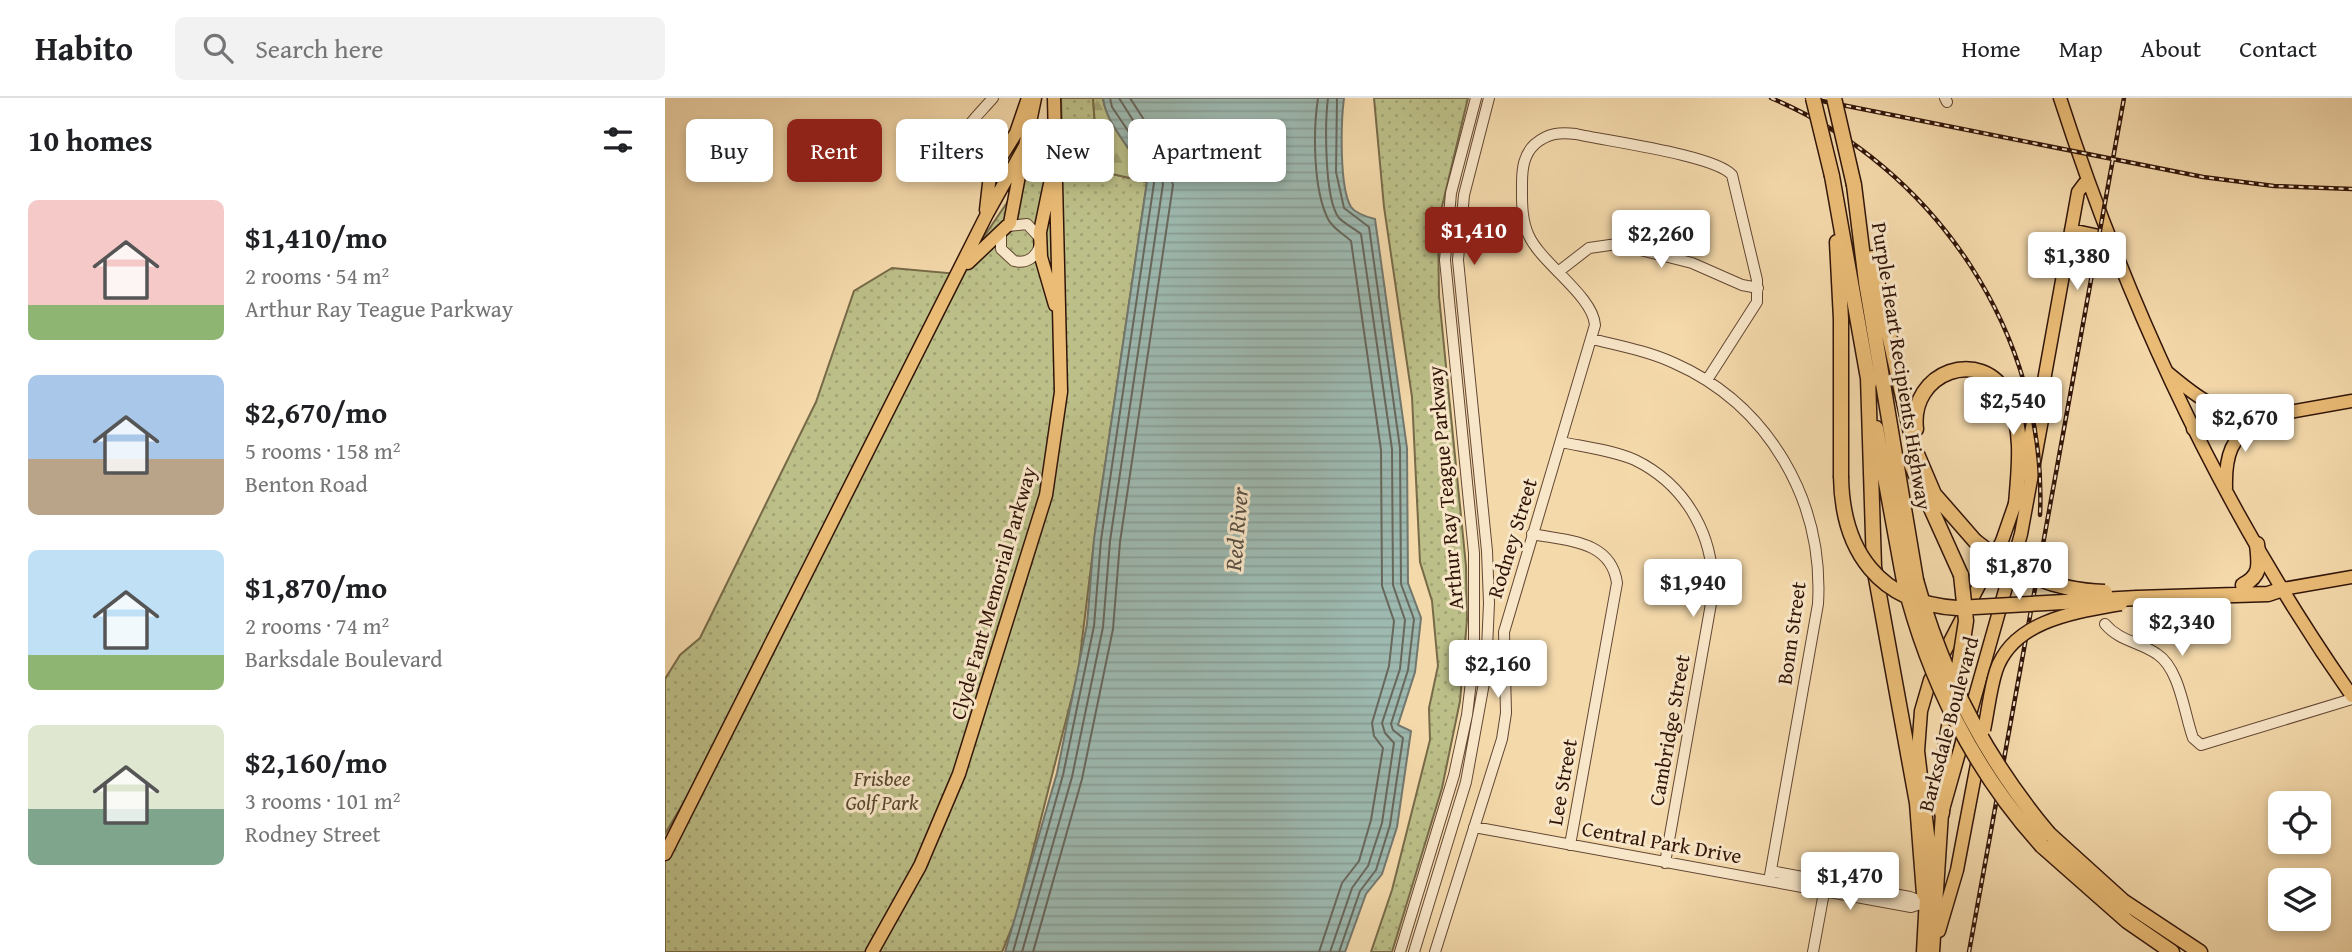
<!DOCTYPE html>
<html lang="en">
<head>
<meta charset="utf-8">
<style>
  :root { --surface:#fff; --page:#f2f2f2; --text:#202124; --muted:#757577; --line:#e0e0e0; --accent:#8f2418 }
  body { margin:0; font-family:"Gentium Book Plus",serif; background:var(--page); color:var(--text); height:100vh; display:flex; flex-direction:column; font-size:26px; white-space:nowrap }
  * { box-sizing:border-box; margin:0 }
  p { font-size:23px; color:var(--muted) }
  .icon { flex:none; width:38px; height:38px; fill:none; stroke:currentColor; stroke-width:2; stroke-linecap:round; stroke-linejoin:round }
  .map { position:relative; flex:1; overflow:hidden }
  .side { display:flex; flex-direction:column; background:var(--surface); width:665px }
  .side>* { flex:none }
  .hud { position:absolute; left:21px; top:21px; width:665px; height:63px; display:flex; gap:14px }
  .buttons { position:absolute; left:1603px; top:693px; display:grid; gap:14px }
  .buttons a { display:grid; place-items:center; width:63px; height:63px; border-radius:10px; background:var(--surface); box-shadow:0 4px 10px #0003; font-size:35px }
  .price { position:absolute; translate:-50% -60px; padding:0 16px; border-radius:7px; background:#fff; color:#222; font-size:23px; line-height:46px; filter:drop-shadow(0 2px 4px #0008) }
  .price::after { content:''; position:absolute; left:50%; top:42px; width:21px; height:16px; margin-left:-10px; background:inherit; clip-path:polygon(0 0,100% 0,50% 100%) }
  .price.selected { background:var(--accent); color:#fff }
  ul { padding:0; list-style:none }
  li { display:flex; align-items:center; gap:21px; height:175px; padding:0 28px }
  li span { display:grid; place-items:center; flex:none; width:196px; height:140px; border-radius:10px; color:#555 }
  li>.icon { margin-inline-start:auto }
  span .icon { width:84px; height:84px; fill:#fffc; stroke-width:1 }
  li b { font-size:30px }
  h2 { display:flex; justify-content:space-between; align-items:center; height:84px; padding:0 28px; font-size:30px }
  .chip { padding:0 24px; border-radius:10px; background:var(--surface); box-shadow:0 4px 10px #0003; font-size:24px; line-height:63px }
  .chip.selected { background:var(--accent); color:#fff }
  header { display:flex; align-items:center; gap:42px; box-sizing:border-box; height:98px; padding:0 35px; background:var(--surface); border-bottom:2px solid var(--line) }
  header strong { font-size:33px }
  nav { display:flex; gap:38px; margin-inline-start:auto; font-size:24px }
  .search { width:490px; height:63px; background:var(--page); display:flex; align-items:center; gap:18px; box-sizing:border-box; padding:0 24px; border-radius:10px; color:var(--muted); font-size:26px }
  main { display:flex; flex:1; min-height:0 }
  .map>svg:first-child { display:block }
</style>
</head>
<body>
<header>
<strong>Habito</strong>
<div class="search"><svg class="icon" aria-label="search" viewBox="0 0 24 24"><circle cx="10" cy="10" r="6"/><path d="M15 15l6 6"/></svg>Search here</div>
<nav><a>Home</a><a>Map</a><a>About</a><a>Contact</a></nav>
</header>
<main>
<section class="side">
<h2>10 homes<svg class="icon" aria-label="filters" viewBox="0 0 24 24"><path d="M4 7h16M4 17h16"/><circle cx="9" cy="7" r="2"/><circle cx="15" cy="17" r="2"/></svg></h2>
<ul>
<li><span style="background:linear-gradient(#f6c9c9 75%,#8fb573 0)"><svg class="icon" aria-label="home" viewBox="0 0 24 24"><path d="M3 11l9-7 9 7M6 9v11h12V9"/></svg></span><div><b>$1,410/mo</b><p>2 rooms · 54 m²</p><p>Arthur Ray Teague Parkway</p></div></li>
<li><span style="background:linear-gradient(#a9c7e8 60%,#b9a48a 0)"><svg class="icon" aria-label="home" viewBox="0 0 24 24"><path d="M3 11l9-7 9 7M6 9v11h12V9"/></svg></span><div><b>$2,670/mo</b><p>5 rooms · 158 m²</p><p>Benton Road</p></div></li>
<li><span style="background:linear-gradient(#bfe0f5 75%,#8fb573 0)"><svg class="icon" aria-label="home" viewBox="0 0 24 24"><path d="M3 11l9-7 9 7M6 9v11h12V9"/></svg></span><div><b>$1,870/mo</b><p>2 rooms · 74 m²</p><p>Barksdale Boulevard</p></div></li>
<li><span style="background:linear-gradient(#dfe7d0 60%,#7fa58c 0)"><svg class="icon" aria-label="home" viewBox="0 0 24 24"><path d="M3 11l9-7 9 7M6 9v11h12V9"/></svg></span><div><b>$2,160/mo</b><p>3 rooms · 101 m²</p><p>Rodney Street</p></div></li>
</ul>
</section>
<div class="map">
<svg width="1687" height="854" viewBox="0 0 1687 854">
  <defs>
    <pattern id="grass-dots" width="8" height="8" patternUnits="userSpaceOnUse" patternTransform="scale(1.75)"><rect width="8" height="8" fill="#bcbf88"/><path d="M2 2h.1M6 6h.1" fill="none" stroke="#a2a374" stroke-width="1.8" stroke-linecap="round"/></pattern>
    <pattern id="forest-firs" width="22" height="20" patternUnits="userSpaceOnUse" patternTransform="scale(1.75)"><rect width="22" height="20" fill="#bcbf88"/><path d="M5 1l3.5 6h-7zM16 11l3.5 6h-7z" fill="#a2a374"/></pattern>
    <pattern id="water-rules" width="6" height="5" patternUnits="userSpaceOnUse" patternTransform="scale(1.75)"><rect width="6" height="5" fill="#9db9b0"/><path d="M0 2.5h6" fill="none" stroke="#889e96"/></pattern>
  </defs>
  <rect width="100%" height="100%" fill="#f4d9ab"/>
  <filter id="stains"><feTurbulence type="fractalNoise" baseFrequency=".00286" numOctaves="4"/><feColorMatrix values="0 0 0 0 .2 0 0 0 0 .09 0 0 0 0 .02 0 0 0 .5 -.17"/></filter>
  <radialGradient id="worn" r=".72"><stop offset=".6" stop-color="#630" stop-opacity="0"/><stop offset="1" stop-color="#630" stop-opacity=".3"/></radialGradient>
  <path fill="url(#grass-dots)" stroke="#776a48" stroke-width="2" d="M396,0H428L430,28L447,76L482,84L431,428L413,575L351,819L337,854H0V760L316,143L373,59L398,65Z
    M709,0H803L773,125L774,198L801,468L802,522L795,603L777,690L727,854H706L727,792L765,642L764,610L773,568L767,503L755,464L747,299L719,109Z
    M227,170L294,176L39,670L0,736V581L15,557L35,540L151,304L189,193Z"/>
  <path fill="url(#forest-firs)" stroke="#776a48" stroke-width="2" d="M428,0H438C442,29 472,55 482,84L447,76L430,28Z"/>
  <path fill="url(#water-rules)" stroke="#72776d" stroke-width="2" d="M438,0H679C676,23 674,89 686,109C691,116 702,119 710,121L742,350L743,485L756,520L750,574L733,627L746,633L732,729L717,776L701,796L680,854H340L392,675L422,526L429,441L482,84C473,55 442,31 438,0Z"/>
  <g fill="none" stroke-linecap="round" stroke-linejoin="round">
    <path stroke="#68675c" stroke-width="2" d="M653,0C648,33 648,91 663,121C668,131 679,136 686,143L716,352L717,488L729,523L724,568L707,625L709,638L718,650L706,722L694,763L677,785L654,854
      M663,0C660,24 659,101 674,120C680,126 690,131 696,136L727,351L728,487L740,522L735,571L717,625L720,635L729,645L717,725L703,768L687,790L665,854
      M672,0L671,74L679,110L704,129L735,350L736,486L749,521L743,572L726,626L728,632L738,640L725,727L711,772L695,793L674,854
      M348,854L398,677L429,528L436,442L489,85L482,61L447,9L445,0
      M357,854L407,679L438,529L445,443L498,86L490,57L454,0
      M368,854L417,681L448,531L455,444L508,87L499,53L465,0"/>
    <defs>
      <path id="minor" d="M328,0C296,36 288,35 329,70
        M1280,0L1282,4
        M343,128L362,126L375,140
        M336,135V151L349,163C361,166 371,160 375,147
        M893,174L924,150L952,146L1027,165L1077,187L1093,190
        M927,241C955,248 983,253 1009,265C1104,307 1159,403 1153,506L1104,783
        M896,344C920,349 947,352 970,362C1023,388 1052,442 1047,500L1000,765
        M867,436C902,443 946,442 952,485L905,747
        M1440,526C1454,543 1475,544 1492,556C1515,571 1519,615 1528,640L1536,647L1687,601
        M809,729L1246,809L1259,805
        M1106,773L1245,799L1263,806
        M735,854L789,677L802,617L809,559V455L780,162L786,95L811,0
        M749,854L801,684L821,574L824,505L822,453L793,162L799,97L824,0
        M770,854L837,641L841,615L839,534L930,227C928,198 877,166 864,138C856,121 857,103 857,85C857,70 859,56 870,46C883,35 895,34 911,36C941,43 1050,57 1067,77L1092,182V204L1042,282
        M1148,854L1160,789"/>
      <path id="major" d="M1395,0C1464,213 1558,414 1687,598
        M386,81L375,134L376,159L390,207
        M321,112L325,77L351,35L363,0
        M1406,132L1443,140
        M303,165L345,125L357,62
        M1401,166C1413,146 1431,142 1449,156
        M1502,274C1527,295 1550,314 1583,317
        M1528,331L1687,303
        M1358,376L1374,294
        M1561,390C1560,357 1566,340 1594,320
        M1618,491L1687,479
        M0,756L322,116L360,48L370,0
        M1274,833L1292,772L1314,656
        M207,854L255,768L294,676L381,397L396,294L389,0
        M1258,854L1264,745L1253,653L1256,613L1265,582L1337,443L1353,397
        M1268,854L1277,715L1356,436L1379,311L1378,288L1413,94L1422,82"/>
      <path id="highway" d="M1167,78L1204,286
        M1189,87L1201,184L1251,482
        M1172,144L1176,221V378
        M1207,160L1249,349L1269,396L1310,443
        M1203,279L1209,469L1252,705L1259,796
        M1211,330L1239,483
        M1251,331C1244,274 1317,247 1343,299C1359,332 1354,370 1351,406
        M1246,366L1296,477
        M1578,487C1597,477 1594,466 1592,446
        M1472,500L1603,496L1618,491
        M1277,715L1280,652L1294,568
        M1384,736L1458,803L1535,854
        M1377,748L1462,823L1507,854"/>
    </defs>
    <use href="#minor" stroke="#624632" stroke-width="12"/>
    <use href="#major" stroke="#321509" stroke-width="15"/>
    <use href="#highway" stroke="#321509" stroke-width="17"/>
    <use href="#minor" stroke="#f8e6c8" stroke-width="10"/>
    <use href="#major" stroke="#eabc76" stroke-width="12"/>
    <use href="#highway" stroke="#eabc76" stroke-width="14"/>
    <defs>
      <path id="rail" d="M1106,0C1270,69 1383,237 1375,417
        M1142,0L1538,79L1609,88L1687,91
        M1304,854L1459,0"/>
    </defs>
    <use href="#rail" stroke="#321509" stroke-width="4.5"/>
    <use href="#rail" stroke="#f8e6c8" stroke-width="2" stroke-dasharray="5" stroke-linecap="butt"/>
    <defs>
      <path id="major-bridge" d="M1319,632C1323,613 1325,592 1331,573C1348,522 1411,514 1456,506"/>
      <path id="highway-bridge" d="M1148,0L1167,78
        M1169,0L1189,87
        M1176,378C1177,453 1214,505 1292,510L1472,500
        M1310,443C1348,474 1390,493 1440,494
        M1251,482C1277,577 1321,661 1384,736
        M1239,483C1263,581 1309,673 1377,748
        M1294,568L1301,523L1296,477"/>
    </defs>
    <use href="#major-bridge" stroke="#321509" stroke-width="15" stroke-linecap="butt"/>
    <use href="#highway-bridge" stroke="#321509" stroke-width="17" stroke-linecap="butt"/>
    <use href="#major-bridge" stroke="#eabc76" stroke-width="12"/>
    <use href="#highway-bridge" stroke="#eabc76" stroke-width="14"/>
  </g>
  <g text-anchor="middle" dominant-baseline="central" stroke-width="6" stroke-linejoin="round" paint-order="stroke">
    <g font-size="21" fill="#321509" stroke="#f8e6c8">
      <text transform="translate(1237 268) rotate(81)">Purple Heart Recipients Highway</text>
      <text transform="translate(780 390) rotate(-95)">Arthur Ray Teague Parkway</text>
      <text transform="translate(847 440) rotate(-73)">Rodney Street</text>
      <text transform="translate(328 495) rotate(-74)">Clyde Fant Memorial Parkway</text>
      <text transform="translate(1126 535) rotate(-82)">Bonn Street</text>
      <text transform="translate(1283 626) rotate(-75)">Barksdale Boulevard</text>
      <text transform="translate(1004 632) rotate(-80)">Cambridge Street</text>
      <text transform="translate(897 684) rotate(-80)">Lee Street</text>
      <text transform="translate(997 744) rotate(10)">Central Park Drive</text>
    </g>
    <g font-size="21" font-style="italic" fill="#5b482f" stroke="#f8e6c8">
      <text x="217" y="680">Frisbee<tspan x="217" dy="24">Golf Park</tspan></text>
    </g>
    <g font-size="23" font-style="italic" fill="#574e43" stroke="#f8e6c8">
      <text transform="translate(571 431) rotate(-85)">Red River</text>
    </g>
  </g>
  <rect width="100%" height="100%" filter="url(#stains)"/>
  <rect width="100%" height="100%" fill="url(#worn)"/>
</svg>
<div class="buttons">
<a><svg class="icon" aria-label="locate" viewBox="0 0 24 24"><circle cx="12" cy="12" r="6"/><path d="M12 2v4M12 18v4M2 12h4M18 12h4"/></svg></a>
<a><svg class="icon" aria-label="layers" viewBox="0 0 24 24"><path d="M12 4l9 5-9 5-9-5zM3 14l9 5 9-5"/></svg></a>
</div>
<b class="price selected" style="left:809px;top:169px">$1,410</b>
<b class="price" style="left:996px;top:172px">$2,260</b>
<b class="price" style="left:1412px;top:194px">$1,380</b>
<b class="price" style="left:1348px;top:339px">$2,540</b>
<b class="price" style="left:1580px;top:356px">$2,670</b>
<b class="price" style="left:1354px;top:504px">$1,870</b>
<b class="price" style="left:1028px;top:521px">$1,940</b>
<b class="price" style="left:1517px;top:560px">$2,340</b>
<b class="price" style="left:833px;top:602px">$2,160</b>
<b class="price" style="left:1185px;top:814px">$1,470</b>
<div class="hud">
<a class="chip">Buy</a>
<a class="chip selected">Rent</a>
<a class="chip">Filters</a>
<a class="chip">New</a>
<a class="chip">Apartment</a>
</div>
</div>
</main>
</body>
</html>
